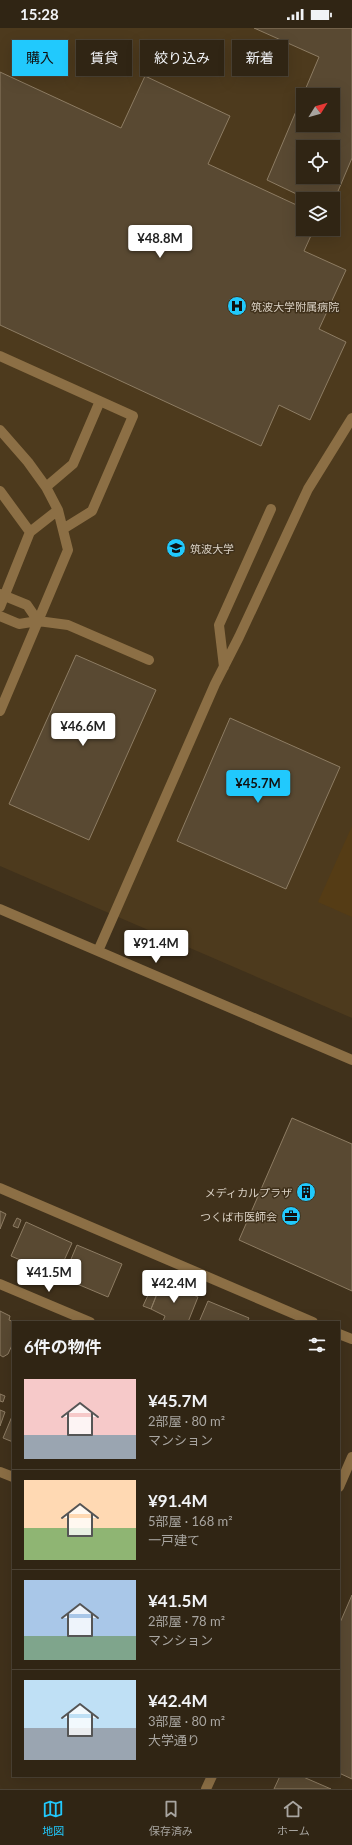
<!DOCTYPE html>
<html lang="ja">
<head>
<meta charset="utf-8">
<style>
  :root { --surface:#302514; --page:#382d1d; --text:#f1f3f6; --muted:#a8a5a0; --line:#4b4234; --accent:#21c9fd }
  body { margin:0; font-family:Lato,"Noto Sans JP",sans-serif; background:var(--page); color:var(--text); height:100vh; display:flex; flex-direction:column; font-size:15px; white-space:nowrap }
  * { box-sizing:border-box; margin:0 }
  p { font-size:13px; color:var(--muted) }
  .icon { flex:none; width:22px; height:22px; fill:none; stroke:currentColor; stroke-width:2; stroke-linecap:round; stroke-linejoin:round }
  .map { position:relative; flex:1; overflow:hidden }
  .sheet { position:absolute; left:12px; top:1293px; width:328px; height:456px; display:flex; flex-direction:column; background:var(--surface); border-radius:0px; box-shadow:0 4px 16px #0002,0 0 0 1px var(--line) }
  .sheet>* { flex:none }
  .guide { position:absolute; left:12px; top:12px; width:328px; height:36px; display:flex; gap:8px }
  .needle { width:26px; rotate:53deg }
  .controls { position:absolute; left:296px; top:60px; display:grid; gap:8px }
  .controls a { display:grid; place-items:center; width:44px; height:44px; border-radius:0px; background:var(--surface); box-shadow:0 4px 16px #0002,0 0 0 1px var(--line); font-size:20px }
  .price { position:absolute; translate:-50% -34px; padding:0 9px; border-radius:4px; background:#fff; color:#222; font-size:13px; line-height:26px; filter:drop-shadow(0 1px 2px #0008) }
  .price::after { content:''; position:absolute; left:50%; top:24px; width:12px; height:9px; margin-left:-6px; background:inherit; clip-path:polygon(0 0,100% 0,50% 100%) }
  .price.selected { background:var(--accent); color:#111 }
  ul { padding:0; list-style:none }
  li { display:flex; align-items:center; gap:12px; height:100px; padding:0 12px }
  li+li { border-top:1px solid var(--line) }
  li span { display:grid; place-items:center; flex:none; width:112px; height:80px; border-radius:0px; color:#555 }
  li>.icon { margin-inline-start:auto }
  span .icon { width:48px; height:48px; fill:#fffc; stroke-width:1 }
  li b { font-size:17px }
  h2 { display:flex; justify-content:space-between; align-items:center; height:48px; padding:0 12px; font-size:17px }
  .chip { padding:0 14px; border-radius:0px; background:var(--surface); box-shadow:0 4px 16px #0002,0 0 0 1px var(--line); font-size:14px; line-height:36px }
  .chip.selected { background:var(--accent); color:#111 }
  .status { display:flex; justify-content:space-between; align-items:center; height:28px; padding:0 20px; background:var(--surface); direction:ltr }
  .status svg { height:11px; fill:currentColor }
  .dock { display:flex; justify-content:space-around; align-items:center; height:56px; border-top:1px solid var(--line); background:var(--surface); font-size:11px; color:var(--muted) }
  .dock a { display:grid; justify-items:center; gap:2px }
  .dock .selected { color:var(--accent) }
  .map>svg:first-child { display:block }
</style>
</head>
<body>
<div class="status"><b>15:28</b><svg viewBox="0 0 49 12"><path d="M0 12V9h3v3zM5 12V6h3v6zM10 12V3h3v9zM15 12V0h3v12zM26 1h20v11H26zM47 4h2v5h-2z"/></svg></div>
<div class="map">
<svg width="352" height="1761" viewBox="0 0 352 1761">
  <rect width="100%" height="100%" fill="#40311b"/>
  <path fill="#4d3a1d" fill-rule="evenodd" d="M0,0H352V990L0,838ZM303,67H333V97H303ZM303,119H333V149H303ZM303,171H333V201H303Z"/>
  <path fill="#553c15" d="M352,798V889L318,874Z"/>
  <path fill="#594932" stroke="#8d7c63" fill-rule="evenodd" d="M254,0H352V130L333,175V171H307L267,152L319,29ZM303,67H333V97H303ZM303,119H333V149H303Z
    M0,44L121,100L145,48L230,88L208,136L303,180V201H314L304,223L346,242L319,301L346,314L310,392L279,377L261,418L0,297Z
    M76,627L156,662L89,812L9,776Z
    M230,690L340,739L286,861L177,813Z
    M292,1090L352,1116V1263L239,1212Z
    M0,1183L6,1186L0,1201Z
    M17,1190L21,1192L18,1200L13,1198Z
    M26,1194L72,1215L57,1248L11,1228Z
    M77,1217L122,1236L108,1269L63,1250Z
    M162,1254L198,1269L188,1294H164L163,1293L165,1288L151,1281Z
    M149,1265L156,1268L151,1281L143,1278Z
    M208,1273L249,1290L247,1294H199Z
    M0,1283L10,1288L9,1292L14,1294H13V1315L8,1326L3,1329L0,1327Z
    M0,1366L5,1368L3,1374L0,1373Z
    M0,1382L5,1384L0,1398Z
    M13,1386V1414L3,1410Z
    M352,1567V1751L339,1745V1597Z
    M280,1748H301L331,1761H274Z"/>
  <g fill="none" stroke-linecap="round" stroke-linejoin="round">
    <path stroke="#8c6f45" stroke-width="10" d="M0,328L133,388L92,483L63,501
      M0,402L28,434L46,459L58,482L68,522L0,683
      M46,459L73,436L100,373
      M0,463L30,504L0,579
      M30,504L58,482
      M0,566L27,577L38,593
      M0,588L19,596L38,593L68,597L149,632
      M224,639L219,597L271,481
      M0,881L352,1032
      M98,923L215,656L239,609L308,461L352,390
      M0,1160L313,1294
      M0,1256L90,1294
      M339,1306L352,1311
      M0,1444L13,1449
      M339,1459L352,1429
      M206,1761L212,1748"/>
  </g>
  <defs>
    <symbol id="hospital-disc" viewBox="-11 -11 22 22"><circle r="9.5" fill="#21c9fd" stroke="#40311b"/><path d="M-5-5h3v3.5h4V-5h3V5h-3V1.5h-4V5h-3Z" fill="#111"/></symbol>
    <symbol id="university-disc" viewBox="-11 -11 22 22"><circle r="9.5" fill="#21c9fd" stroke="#40311b"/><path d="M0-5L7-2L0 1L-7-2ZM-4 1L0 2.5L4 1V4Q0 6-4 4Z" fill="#111"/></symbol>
    <symbol id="building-disc" viewBox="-11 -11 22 22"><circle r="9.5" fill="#21c9fd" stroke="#40311b"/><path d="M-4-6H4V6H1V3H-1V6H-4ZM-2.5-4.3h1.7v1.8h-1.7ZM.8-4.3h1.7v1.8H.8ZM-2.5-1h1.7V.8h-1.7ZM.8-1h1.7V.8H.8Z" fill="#111"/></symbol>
    <symbol id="office-disc" viewBox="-11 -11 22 22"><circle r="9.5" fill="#21c9fd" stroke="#40311b"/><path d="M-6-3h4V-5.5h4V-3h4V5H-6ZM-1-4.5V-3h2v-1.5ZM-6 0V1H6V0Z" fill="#111"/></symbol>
  </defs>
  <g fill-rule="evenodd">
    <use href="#hospital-disc" x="226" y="267" width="22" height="22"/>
    <use href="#university-disc" x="165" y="509" width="22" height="22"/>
    <use href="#building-disc" x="295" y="1153" width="22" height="22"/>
    <use href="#office-disc" x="280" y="1177" width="22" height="22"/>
  </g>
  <g text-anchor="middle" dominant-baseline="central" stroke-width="3" stroke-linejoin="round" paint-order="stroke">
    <g font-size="11" fill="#d9d0c3" stroke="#40311b" text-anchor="start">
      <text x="251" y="278">筑波大学附属病院</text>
      <text x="190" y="520">筑波大学</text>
      <text x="292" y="1164" text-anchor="end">メディカルプラザ</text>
      <text x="277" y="1188" text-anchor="end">つくば市医師会</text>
    </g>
  </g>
</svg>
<div class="controls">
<a><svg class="needle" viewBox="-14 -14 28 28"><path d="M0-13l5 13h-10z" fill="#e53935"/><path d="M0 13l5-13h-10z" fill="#a8a5a0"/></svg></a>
<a><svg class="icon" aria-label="locate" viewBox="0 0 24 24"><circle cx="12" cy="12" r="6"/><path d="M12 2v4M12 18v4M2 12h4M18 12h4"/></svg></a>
<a><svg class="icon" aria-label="layers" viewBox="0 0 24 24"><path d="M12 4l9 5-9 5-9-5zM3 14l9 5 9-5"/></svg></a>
</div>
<b class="price" style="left:160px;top:231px">¥48.8M</b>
<b class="price" style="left:83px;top:719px">¥46.6M</b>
<b class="price selected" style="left:258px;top:776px">¥45.7M</b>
<b class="price" style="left:156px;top:936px">¥91.4M</b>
<b class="price" style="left:49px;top:1265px">¥41.5M</b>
<b class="price" style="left:174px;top:1276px">¥42.4M</b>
<div class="guide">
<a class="chip selected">購入</a>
<a class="chip">賃貸</a>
<a class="chip">絞り込み</a>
<a class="chip">新着</a>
</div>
<section class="sheet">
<h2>6件の物件<svg class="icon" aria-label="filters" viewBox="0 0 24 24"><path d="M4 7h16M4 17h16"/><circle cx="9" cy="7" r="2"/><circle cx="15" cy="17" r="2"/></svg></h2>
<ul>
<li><span style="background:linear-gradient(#f6c9c9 70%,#9aa5b1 0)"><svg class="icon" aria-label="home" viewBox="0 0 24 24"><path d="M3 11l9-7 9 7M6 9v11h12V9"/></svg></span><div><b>¥45.7M</b><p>2部屋 · 80 m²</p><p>マンション</p></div></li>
<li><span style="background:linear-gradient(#ffd9b3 60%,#8fb573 0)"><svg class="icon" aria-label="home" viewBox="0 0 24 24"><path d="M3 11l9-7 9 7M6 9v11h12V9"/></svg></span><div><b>¥91.4M</b><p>5部屋 · 168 m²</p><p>一戸建て</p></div></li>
<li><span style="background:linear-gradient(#a9c7e8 70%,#7fa58c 0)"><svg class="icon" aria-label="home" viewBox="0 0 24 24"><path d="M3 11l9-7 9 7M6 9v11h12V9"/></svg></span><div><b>¥41.5M</b><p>2部屋 · 78 m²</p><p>マンション</p></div></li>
<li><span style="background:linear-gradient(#bfe0f5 60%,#9aa5b1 0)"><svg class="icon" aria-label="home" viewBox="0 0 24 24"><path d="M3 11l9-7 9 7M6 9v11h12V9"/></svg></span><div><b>¥42.4M</b><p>3部屋 · 80 m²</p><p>大学通り</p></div></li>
</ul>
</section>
</div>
<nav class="dock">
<a class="selected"><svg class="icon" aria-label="map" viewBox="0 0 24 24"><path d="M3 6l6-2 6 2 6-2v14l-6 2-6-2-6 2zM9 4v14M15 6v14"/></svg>地図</a>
<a><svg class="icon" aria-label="saved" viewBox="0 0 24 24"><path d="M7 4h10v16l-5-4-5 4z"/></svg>保存済み</a>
<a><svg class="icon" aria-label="home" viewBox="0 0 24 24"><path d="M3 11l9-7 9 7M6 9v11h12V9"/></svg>ホーム</a>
</nav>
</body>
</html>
